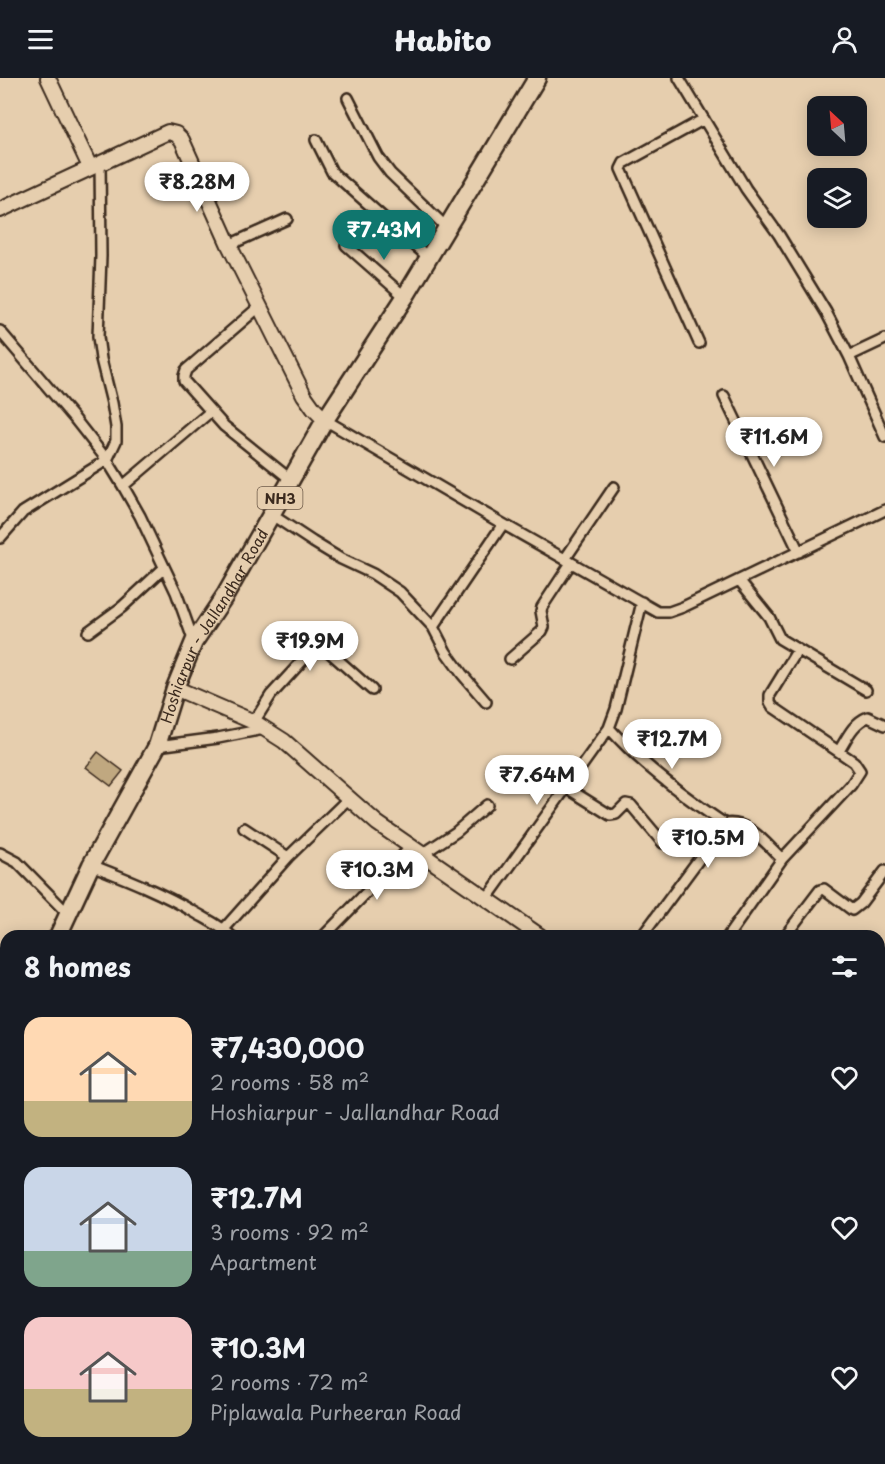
<!DOCTYPE html>
<html lang="en">
<head>
<meta charset="utf-8">
<style>
  :root { --surface:#171b24; --page:#242831; --text:#f1f3f6; --muted:#9ea1a6; --accent:#0f766e }
  body { margin:0; font-family:"Playpen Sans",sans-serif; background:var(--page); color:var(--text); height:100vh; display:flex; flex-direction:column; font-size:22px; white-space:nowrap }
  * { box-sizing:border-box; margin:0 }
  p { font-size:20px; color:var(--muted) }
  .icon { flex:none; width:33px; height:33px; fill:none; stroke:currentColor; stroke-width:2; stroke-linecap:round; stroke-linejoin:round }
  .map { position:relative; flex:1; overflow:hidden }
  .details { position:absolute; left:0px; top:852px; width:885px; height:534px; display:flex; flex-direction:column; background:var(--surface); border-radius:18px 18px 0 0; box-shadow:0 3px 15px #0003 }
  .details>* { flex:none }
  .needle { width:39px; rotate:334deg }
  .controls { position:absolute; left:807px; top:18px; display:grid; gap:12px }
  .controls a { display:grid; place-items:center; width:60px; height:60px; border-radius:12px; background:var(--surface); box-shadow:0 3px 15px #0003; font-size:30px }
  .price { position:absolute; translate:-50% -51px; padding:0 14px; border-radius:21px; background:#fff; color:#222; font-size:20px; line-height:39px; filter:drop-shadow(0 2px 3px #0008) }
  .price::after { content:''; position:absolute; left:50%; top:36px; width:18px; height:14px; margin-left:-9px; background:inherit; clip-path:polygon(0 0,100% 0,50% 100%) }
  .price.on { background:var(--accent); color:#fff }
  ul { padding:0; list-style:none }
  li { display:flex; align-items:center; gap:18px; height:150px; padding:0 24px }
  li span { display:grid; place-items:center; flex:none; width:168px; height:120px; border-radius:18px; color:#555 }
  li>.icon { margin-inline-start:auto }
  span .icon { width:72px; height:72px; fill:#fffc; stroke-width:1 }
  li b { font-size:26px }
  h2 { display:flex; justify-content:space-between; align-items:center; height:72px; padding:0 24px; font-size:26px }
  header { display:flex; justify-content:space-between; align-items:center; height:78px; padding:0 24px; background:var(--surface); font-size:27px; font-weight:800 }
  .map>svg:first-child { display:block }
</style>
</head>
<body>
<header><svg class="icon" aria-label="menu" viewBox="0 0 24 24"><path d="M4 6h16M4 12h16M4 18h16"/></svg>Habito<svg class="icon" aria-label="person" viewBox="0 0 24 24"><circle cx="12" cy="8" r="4"/><path d="M4 21q1-7 8-7t8 7"/></svg></header>
<div class="map">
<svg width="885" height="1386" viewBox="0 0 885 1386">
  <rect width="100%" height="100%" fill="#e6ceae"/>
  <filter id="ink" filterUnits="userSpaceOnUse"><feTurbulence type="fractalNoise" baseFrequency=".0167" numOctaves="2"/><feDisplacementMap in="SourceGraphic" scale="12" xChannelSelector="R" yChannelSelector="G"/><feConvolveMatrix kernelMatrix="1 2 1 2 8 2 1 2 1" color-interpolation-filters="sRGB"/></filter>
  <g filter="url(#ink)">
    <path fill="#c0a880" stroke="#3b2a1e" stroke-width="1.5" d="M98,674L123,693L111,708L86,689Z"/>
    <g fill="none" stroke-linecap="round" stroke-linejoin="round">
      <defs>
        <path id="lane" d="M606,1386L611,1380"/>
        <path id="street" d="M679,0L746,111L779,157L826,234L849,278L885,359
          M348,20L378,79L390,95L446,149
          M316,62L332,94L428,179
          M229,167L287,141
          M346,167L405,219
          M260,228L186,292L184,298V303L224,348L290,401
          M0,253L74,340L107,382L123,408L140,438L176,514L194,564
          M699,265L621,91L624,85L704,41
          M849,278L885,261
          M724,318L799,474
          M325,342L503,446L658,534H669L683,529L885,432
          M123,408L210,334
          M272,437L313,464L341,481L373,496L400,514L433,549L446,574L462,596L486,624
          M0,460L23,434L107,382L116,363V349L112,325L101,281L98,259L101,178L100,84
          M565,481L614,409
          M739,502L769,539L780,561L866,612
          M433,549L503,446
          M88,554L122,529L164,490
          M510,581L542,553L544,549L541,533L542,529L571,485
          M254,644L271,617L315,569H321L327,572L372,612
          M609,650C643,688 683,718 725,746
          M157,668L218,660L264,651
          M839,673C847,660 853,645 868,639L885,647
          M567,710L610,737L616,736L626,726L631,727L663,765
          M244,750L288,779
          M0,775L17,784L69,837
          M421,777L456,754L487,727
          M91,787C127,801 162,815 196,835C208,842 221,848 231,858
          M487,820L609,650L616,631L642,524
          M224,851L288,779L348,721
          M324,858L410,770
          M642,858L725,746C749,742 766,766 782,781
          M728,858L782,781L851,707L860,693L854,684L773,629L770,624V617L797,573
          M785,858L820,812L824,811L852,832L861,825L885,793
          M0,889L6,892
          M879,920L885,912
          M0,1108L6,1113
          M879,1152L885,1144
          M0,1168L6,1164
          M0,1278L6,1292
          M47,1380L49,1386
          M90,1380L93,1386"/>
        <path id="secondary" d="M48,0L90,89
          M0,132L168,54L176,56L182,62L229,167L304,317L314,331L325,342
          M175,610L254,644L284,663L377,745L540,858
          M879,1180L885,1186"/>
        <g id="highway">
          <path id="s1" d="M58,858L91,787L157,668L175,610L194,564L226,516L325,342L405,219L537,0"/>
          <path d="M0,959L6,949"/>
        </g>
      </defs>
      <use href="#lane" stroke="#3b2a1e" stroke-width="9"/>
      <use href="#street" stroke="#3b2a1e" stroke-width="14"/>
      <use href="#secondary" stroke="#3b2a1e" stroke-width="18"/>
      <use href="#highway" stroke="#3b2a1e" stroke-width="21"/>
      <use href="#lane" stroke="#e6ceae" stroke-width="4.5"/>
      <use href="#street" stroke="#e6ceae" stroke-width="9"/>
      <use href="#secondary" stroke="#e6ceae" stroke-width="14"/>
      <use href="#highway" stroke="#e6ceae" stroke-width="16"/>
      <defs>
        <path id="rail" d="M879,992L885,984
          M587,1386L592,1380"/>
      </defs>
      <use href="#rail" stroke="#3b2a1e" stroke-width="6"/>
      <use href="#rail" stroke="#e6ceae" stroke-width="4" stroke-dasharray="11" stroke-linecap="butt"/>
    </g>
  </g>
  <g text-anchor="middle" dominant-baseline="central" stroke-width="5" stroke-linejoin="round" paint-order="stroke">
    <rect fill="#e6ceae" stroke="#6e5b49" stroke-width="1.5" x="257.5" y="409" width="45" height="22" rx="4.5"/>
    <g font-size="14" font-weight="bold" fill="#3b2a1e">
      <text x="280" y="420">NH3</text>
    </g>
    <g font-size="15" fill="#3b2a1e" stroke="#e6ceae">
      <text stroke="none"><textPath href="#s1" startOffset="348">Hoshiarpur - Jallandhar Road</textPath></text>
    </g>
  </g>
</svg>
<div class="controls">
<a><svg class="needle" viewBox="-14 -14 28 28"><path d="M0-13l5 13h-10z" fill="#e53935"/><path d="M0 13l5-13h-10z" fill="#9ea1a6"/></svg></a>
<a><svg class="icon" aria-label="layers" viewBox="0 0 24 24"><path d="M12 4l9 5-9 5-9-5zM3 14l9 5 9-5"/></svg></a>
</div>
<b class="price" style="left:197px;top:135px">₹8.28M</b>
<b class="price on" style="left:384px;top:183px">₹7.43M</b>
<b class="price" style="left:774px;top:390px">₹11.6M</b>
<b class="price" style="left:310px;top:594px">₹19.9M</b>
<b class="price" style="left:672px;top:692px">₹12.7M</b>
<b class="price" style="left:537px;top:728px">₹7.64M</b>
<b class="price" style="left:708px;top:791px">₹10.5M</b>
<b class="price" style="left:377px;top:823px">₹10.3M</b>
<section class="details">
<h2>8 homes<svg class="icon" aria-label="filters" viewBox="0 0 24 24"><path d="M4 7h16M4 17h16"/><circle cx="9" cy="7" r="2"/><circle cx="15" cy="17" r="2"/></svg></h2>
<ul>
<li><span style="background:linear-gradient(#ffd9b3 70%,#c2b280 0)"><svg class="icon" aria-label="home" viewBox="0 0 24 24"><path d="M3 11l9-7 9 7M6 9v11h12V9"/></svg></span><div><b>₹7,430,000</b><p>2 rooms · 58 m²</p><p>Hoshiarpur - Jallandhar Road</p></div><svg class="icon" aria-label="heart" viewBox="0 0 24 24"><path d="M12 20l-8-8c-3-5 5-10 8-4 3-6 11-1 8 4z"/></svg></li>
<li><span style="background:linear-gradient(#c9d6e8 70%,#7fa58c 0)"><svg class="icon" aria-label="home" viewBox="0 0 24 24"><path d="M3 11l9-7 9 7M6 9v11h12V9"/></svg></span><div><b>₹12.7M</b><p>3 rooms · 92 m²</p><p>Apartment</p></div><svg class="icon" aria-label="heart" viewBox="0 0 24 24"><path d="M12 20l-8-8c-3-5 5-10 8-4 3-6 11-1 8 4z"/></svg></li>
<li><span style="background:linear-gradient(#f6c9c9 60%,#c2b280 0)"><svg class="icon" aria-label="home" viewBox="0 0 24 24"><path d="M3 11l9-7 9 7M6 9v11h12V9"/></svg></span><div><b>₹10.3M</b><p>2 rooms · 72 m²</p><p>Piplawala Purheeran Road</p></div><svg class="icon" aria-label="heart" viewBox="0 0 24 24"><path d="M12 20l-8-8c-3-5 5-10 8-4 3-6 11-1 8 4z"/></svg></li>
</ul>
</section>
</div>
</body>
</html>
